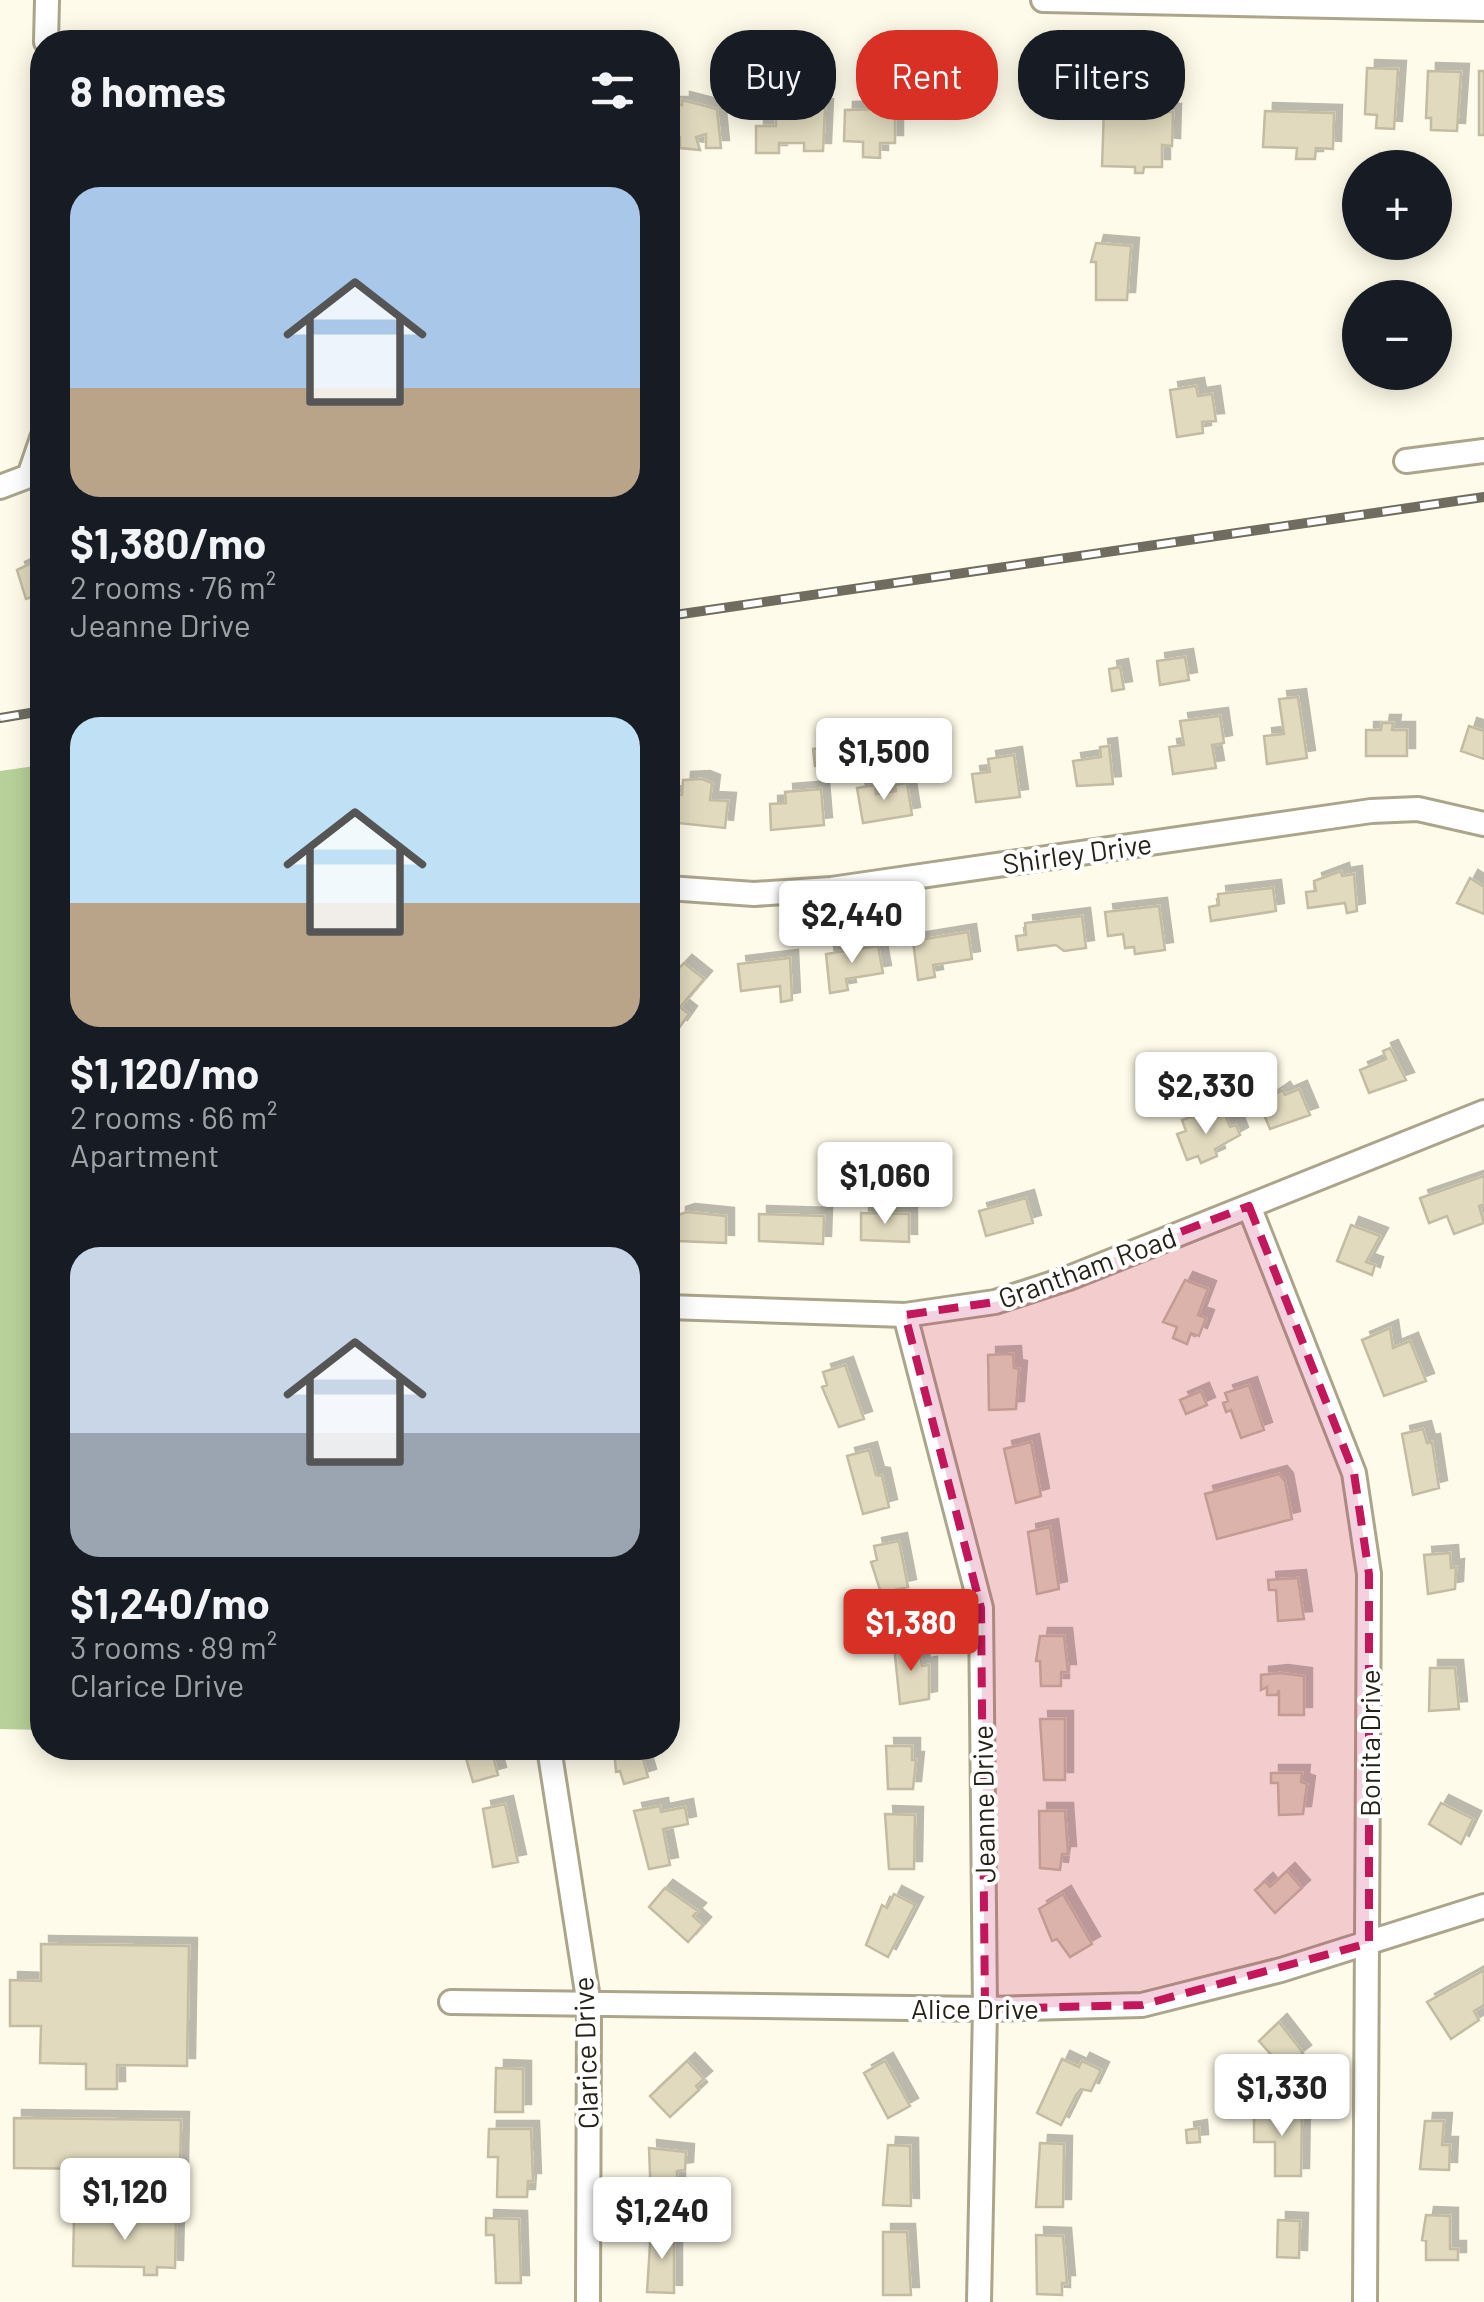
<!DOCTYPE html>
<html lang="en">
<head>
<meta charset="utf-8">
<style>
  :root { --surface:#171b24; --page:#20242c; --text:#f1f3f6; --muted:#9ea1a6; --accent:#d93025 }
  body { margin:0; font-family:Barlow,sans-serif; background:var(--page); color:var(--text); height:100vh; display:flex; flex-direction:column; font-size:38px; white-space:nowrap }
  * { box-sizing:border-box; margin:0 }
  p { font-size:32px; color:var(--muted) }
  .icon { flex:none; width:55px; height:55px; fill:none; stroke:currentColor; stroke-width:2; stroke-linecap:round; stroke-linejoin:round }
  .map { position:relative; flex:1; overflow:hidden }
  .side { position:absolute; left:30px; top:30px; width:650px; height:1730px; display:flex; flex-direction:column; background:var(--surface); border-radius:40px; box-shadow:0 5px 25px #0003 }
  .side>* { flex:none }
  .top-card { position:absolute; left:710px; top:30px; width:622px; height:90px; display:flex; gap:20px }
  .tools { position:absolute; left:1342px; top:150px; display:grid; gap:20px }
  .tools a { display:grid; place-items:center; width:110px; height:110px; border-radius:50%; background:var(--surface); box-shadow:0 5px 25px #0003; font-size:50px }
  .price { position:absolute; translate:-50% -85px; padding:0 22px; border-radius:10px; background:#fff; color:#222; font-size:32px; line-height:65px; filter:drop-shadow(0 2px 5px #0008) }
  .price::after { content:''; position:absolute; left:50%; top:60px; width:30px; height:22px; margin-left:-15px; background:inherit; clip-path:polygon(0 0,100% 0,50% 100%) }
  .price.on { background:var(--accent); color:#fff }
  ul { padding:0; list-style:none }
  li { display:grid; align-content:center; gap:20px; height:530px; padding:0 40px }
  li span { display:grid; place-items:center; height:310px; border-radius:30px; color:#555 }
  li>.icon { margin-inline-start:auto }
  span .icon { width:180px; height:180px; fill:#fffc; stroke-width:1 }
  li b { font-size:42px }
  h2 { display:flex; justify-content:space-between; align-items:center; height:120px; padding:0 40px; font-size:42px }
  .tag { padding:0 35px; border-radius:40px; background:var(--surface); box-shadow:0 5px 25px #0003; font-size:35px; line-height:90px }
  .tag.on { background:var(--accent); color:#fff }
  .map>svg:first-child { display:block }
</style>
</head>
<body>
<div class="map">
<svg width="1484" height="2302" viewBox="0 0 1484 2302">
  <defs>
    <filter id="shadow"><feDropShadow dx="8" dy="-8" stdDeviation="0" flood-color="#0004"/></filter>
  </defs>
  <rect width="100%" height="100%" fill="#fffbea"/>
  <path fill="#b8d19a" d="M42,765V1730L0,1729V771Z"/>
  <path fill="#e1dabf" stroke="#c3bca2" stroke-width="2.5" filter="url(#shadow)" d="M1367,68L1398,69L1394,129L1376,128L1377,115L1365,114Z
    M1428,71L1461,72L1457,131L1431,130V118H1426Z
    M1479,71H1484V135H1479Z
    M682,100L717,109L721,148H706V134L696,137L700,150L680,148V137H668L669,105H682Z
    M801,107H825L823,151H804V143H779V153H756V126H776V112H801Z
    M881,109L895,112V143H880V158L863,157V142L844,141L845,110Z
    M1104,109L1173,112L1172,146L1162,145V167H1144L1143,173H1135V167L1102,166Z
    M1265,111L1334,113L1333,149L1316,148L1315,159H1296L1297,148L1263,147Z
    M1096,243L1131,246L1127,300H1096V262H1091Z
    M1196,386L1198,396L1212,394L1216,421L1202,422L1203,433L1177,437L1170,390Z
    M42,558V594L26,599L17,570Z
    M1185,657L1189,680L1160,685L1157,661Z
    M1120,667L1124,689L1112,691L1109,669Z
    M1298,697L1307,758L1267,764L1264,736L1284,734L1279,699Z
    M1220,716L1224,743L1212,745L1216,768L1173,774L1169,747L1184,745L1180,721Z
    M1382,723H1393L1392,730H1407V756H1366V730H1381Z
    M1469,726L1484,731V759L1461,751Z
    M1109,746L1113,784L1077,786L1073,761L1101,757L1100,747Z
    M824,748L826,765L815,766L813,749Z
    M1014,755L1020,797L976,802L972,774L990,772L988,759Z
    M702,779L712,783L710,800L728,801L725,828L668,822L671,794L682,795L683,780Z
    M907,783L912,815L863,823L857,788L875,785L876,794L896,791L895,785Z
    M821,789L824,825L771,830L770,804L786,803L785,792Z
    M1341,871L1342,876L1354,874L1357,911L1347,913L1345,903L1308,908L1306,892L1316,891L1314,881Z
    M1470,878L1484,887V914L1457,903Z
    M1273,888L1276,911L1211,921L1209,907L1219,905L1218,894Z
    M1159,906L1165,950L1135,954L1134,947L1125,948L1123,934L1108,936L1105,912Z
    M1082,916L1086,948L1064,951L1056,945L1018,950L1016,936L1026,935L1025,923Z
    M968,932L972,959L933,965L935,977L918,980L913,941Z
    M878,946L883,973L846,979L848,990L830,993L826,954Z
    M790,958L792,1000L781,1002L780,986L741,991L738,964Z
    M684,963L704,979L680,1007L689,1014L679,1028L668,1019V980Z
    M1390,1048L1406,1080L1369,1093L1360,1070L1386,1059L1383,1051Z
    M1299,1089L1310,1115L1270,1129L1260,1105L1282,1090L1285,1095Z
    M1199,1114L1202,1123L1225,1114L1230,1127L1236,1125L1240,1135L1215,1149L1217,1156L1201,1163L1198,1156L1187,1160L1177,1134L1186,1131L1182,1120Z
    M1484,1176V1204L1479,1206L1484,1223L1454,1234L1447,1216L1429,1223L1420,1198Z
    M1026,1198L1033,1223L986,1236L979,1211Z
    M687,1212L726,1216V1243L677,1241L678,1215Z
    M861,1213L909,1214V1242L861,1240Z
    M759,1214L824,1216L823,1244L759,1241Z
    M1351,1225L1380,1236L1366,1262L1375,1265L1372,1275L1337,1261Z
    M1185,1280L1208,1289L1198,1315L1206,1318L1199,1336L1191,1333L1187,1344L1173,1338L1177,1327L1163,1322Z
    M1390,1328L1393,1348L1410,1341L1426,1381L1384,1396L1362,1340Z
    M1013,1354L1014,1368L1019,1369L1016,1409L989,1410L988,1355Z
    M845,1365L864,1419L839,1427L822,1387L827,1385L823,1372Z
    M1249,1385L1264,1430L1241,1438L1231,1410L1226,1412L1223,1403L1228,1401L1225,1393Z
    M1201,1391L1207,1405L1186,1414L1180,1400Z
    M1423,1429L1427,1443L1432,1442L1439,1488L1413,1495L1402,1434Z
    M1031,1442L1041,1496L1016,1503L1004,1449Z
    M869,1450L876,1475L882,1476L889,1507L863,1514L847,1456Z
    M1279,1474L1285,1481L1292,1519L1217,1539L1205,1494Z
    M1050,1527L1059,1589L1037,1594L1028,1532Z
    M899,1541L908,1587L881,1593L871,1562L877,1560L874,1546Z
    M1450,1553L1451,1568L1456,1567L1455,1589L1428,1594L1424,1555Z
    M1298,1578L1304,1619L1278,1621L1276,1590H1269L1268,1580Z
    M1040,1636H1064L1068,1672H1061V1686H1041L1040,1661H1036Z
    M918,1642L922,1666L929,1665V1699L900,1704L894,1646Z
    M1430,1668H1455L1459,1709L1429,1711Z
    M1280,1673L1304,1676V1715H1279V1690L1277,1695H1267V1687L1261,1690V1675Z
    M1040,1719H1065V1780H1044Z
    M886,1746H912V1760H916L913,1789H888Z
    M463,1748L491,1749L498,1775L473,1782Z
    M614,1748H640L648,1777L624,1784L620,1771L616,1772Z
    M1271,1773H1302L1301,1782L1307,1784L1303,1814L1279,1815L1278,1783H1271Z
    M1441,1803L1473,1819L1461,1844L1429,1824Z
    M505,1804L518,1862L493,1867L483,1809Z
    M660,1806L661,1812L685,1807L688,1824L663,1829L670,1865L649,1869L634,1811Z
    M1039,1811H1065L1068,1854H1062L1060,1870L1040,1868Z
    M885,1814L915,1815L914,1869H889Z
    M1287,1871L1302,1888L1275,1913L1255,1890L1265,1881L1270,1887Z
    M665,1888L698,1911L693,1916L703,1925L688,1942L649,1907Z
    M894,1894L915,1905L888,1957L866,1945L882,1905L887,1908Z
    M1063,1894L1092,1944L1070,1957L1057,1939L1052,1941L1039,1909Z
    M41,1944L189,1946L187,2066L117,2065V2089H86V2064L40,2063L41,2026H10V1980L41,1981Z
    M1484,1970V2005L1474,2011L1479,2020L1451,2039L1427,2002Z
    M1279,2022L1303,2053L1283,2068L1259,2041Z
    M1062,2059L1079,2067L1082,2061L1101,2070L1091,2091L1081,2089L1076,2095L1061,2125L1037,2113Z
    M687,2061L704,2079L696,2086L699,2090L670,2117L650,2096Z
    M885,2061L910,2106L888,2118L864,2073Z
    M496,2068L523,2069V2112H495Z
    M1254,2111H1302L1301,2176H1275V2142H1254Z
    M14,2118L181,2120L180,2170L14,2168Z
    M1425,2121H1444L1442,2145H1450L1449,2170L1420,2169Z
    M1199,2128L1200,2142L1187,2143L1186,2130Z
    M489,2129H531L533,2181H528L527,2197H497L498,2157H488Z
    M1040,2143L1064,2144L1063,2207H1036Z
    M888,2145L910,2146L911,2206L883,2205Z
    M649,2148L686,2152L685,2170L677,2171V2201L651,2200Z
    M91,2182L172,2183L171,2218L91,2217Z
    M1426,2215L1450,2216V2249H1458V2260H1426V2241L1422,2240Z
    M74,2218L176,2219L175,2268L157,2267V2275H144V2267L73,2266Z
    M486,2218L519,2219L521,2283H496L494,2235H486Z
    M1278,2220L1300,2221L1299,2258L1277,2257Z
    M651,2229H674V2293L647,2292Z
    M883,2232H907L911,2295H883Z
    M1036,2235L1063,2236L1067,2283H1062V2295L1037,2294Z"/>
  <g fill="none" stroke-linecap="round" stroke-linejoin="round">
    <defs>
      <path id="street" d="M1043,0L1484,9
        M46,42L47,0
        M1406,461L1484,451
        M0,487L29,476L42,438
        M668,888L754,894L831,889L1371,811L1418,809L1484,824
        M1249,1206L1354,1473L1369,1574L1365,2302
        M668,1307L905,1315L995,1302L1069,1278L1484,1112
        M905,1315L981,1608L985,2009L979,2302
        M549,1748L589,2005L588,2302
        M451,2002L985,2009L1142,2005L1281,1970L1484,1906"/>
    </defs>
    <use href="#street" stroke="#aba58b" stroke-width="28"/>
    <use href="#street" stroke="#fff" stroke-width="22"/>
    <defs>
      <path id="rail" d="M668,616L1484,497
        M0,718L42,711"/>
    </defs>
    <use href="#rail" stroke="#706d60" stroke-width="10"/>
    <use href="#rail" stroke="#fff" stroke-width="6" stroke-dasharray="19" stroke-linecap="butt"/>
  </g>
  <path fill="#c2185b" fill-opacity="0.2" stroke="#c2185b" stroke-width="8" stroke-dasharray="20 12" stroke-linejoin="round" d="M1249,1206L1354,1473L1369,1574V1943L1142,2005L985,2009L981,1608L905,1315L995,1302Z"/>
  <g text-anchor="middle" dominant-baseline="central" stroke-width="8" stroke-linejoin="round" paint-order="stroke">
    <g font-size="28" fill="#252318" stroke="#fff">
      <text transform="translate(1077 853) rotate(-8)">Shirley Drive</text>
      <text transform="translate(1087 1267) rotate(-20)">Grantham Road</text>
      <text transform="translate(1369 1743) rotate(-90)">Bonita Drive</text>
      <text transform="translate(983 1804) rotate(-91)">Jeanne Drive</text>
      <text x="975" y="2008">Alice Drive</text>
      <text transform="translate(585 2053) rotate(-92)">Clarice Drive</text>
    </g>
  </g>
</svg>
<div class="tools">
<a>+</a>
<a>−</a>
</div>
<b class="price" style="left:884px;top:803px">$1,500</b>
<b class="price" style="left:852px;top:966px">$2,440</b>
<b class="price" style="left:1206px;top:1137px">$2,330</b>
<b class="price" style="left:885px;top:1227px">$1,060</b>
<b class="price on" style="left:911px;top:1674px">$1,380</b>
<b class="price" style="left:1282px;top:2139px">$1,330</b>
<b class="price" style="left:125px;top:2243px">$1,120</b>
<b class="price" style="left:662px;top:2262px">$1,240</b>
<div class="top-card">
<a class="tag">Buy</a>
<a class="tag on">Rent</a>
<a class="tag">Filters</a>
</div>
<section class="side">
<h2>8 homes<svg class="icon" aria-label="filters" viewBox="0 0 24 24"><path d="M4 7h16M4 17h16"/><circle cx="9" cy="7" r="2"/><circle cx="15" cy="17" r="2"/></svg></h2>
<ul>
<li><span style="background:linear-gradient(#a9c7e8 65%,#b9a48a 0)"><svg class="icon" aria-label="home" viewBox="0 0 24 24"><path d="M3 11l9-7 9 7M6 9v11h12V9"/></svg></span><div><b>$1,380/mo</b><p>2 rooms · 76 m²</p><p>Jeanne Drive</p></div></li>
<li><span style="background:linear-gradient(#bfe0f5 60%,#b9a48a 0)"><svg class="icon" aria-label="home" viewBox="0 0 24 24"><path d="M3 11l9-7 9 7M6 9v11h12V9"/></svg></span><div><b>$1,120/mo</b><p>2 rooms · 66 m²</p><p>Apartment</p></div></li>
<li><span style="background:linear-gradient(#c9d6e8 60%,#9aa5b1 0)"><svg class="icon" aria-label="home" viewBox="0 0 24 24"><path d="M3 11l9-7 9 7M6 9v11h12V9"/></svg></span><div><b>$1,240/mo</b><p>3 rooms · 89 m²</p><p>Clarice Drive</p></div></li>
</ul>
</section>
</div>
</body>
</html>
